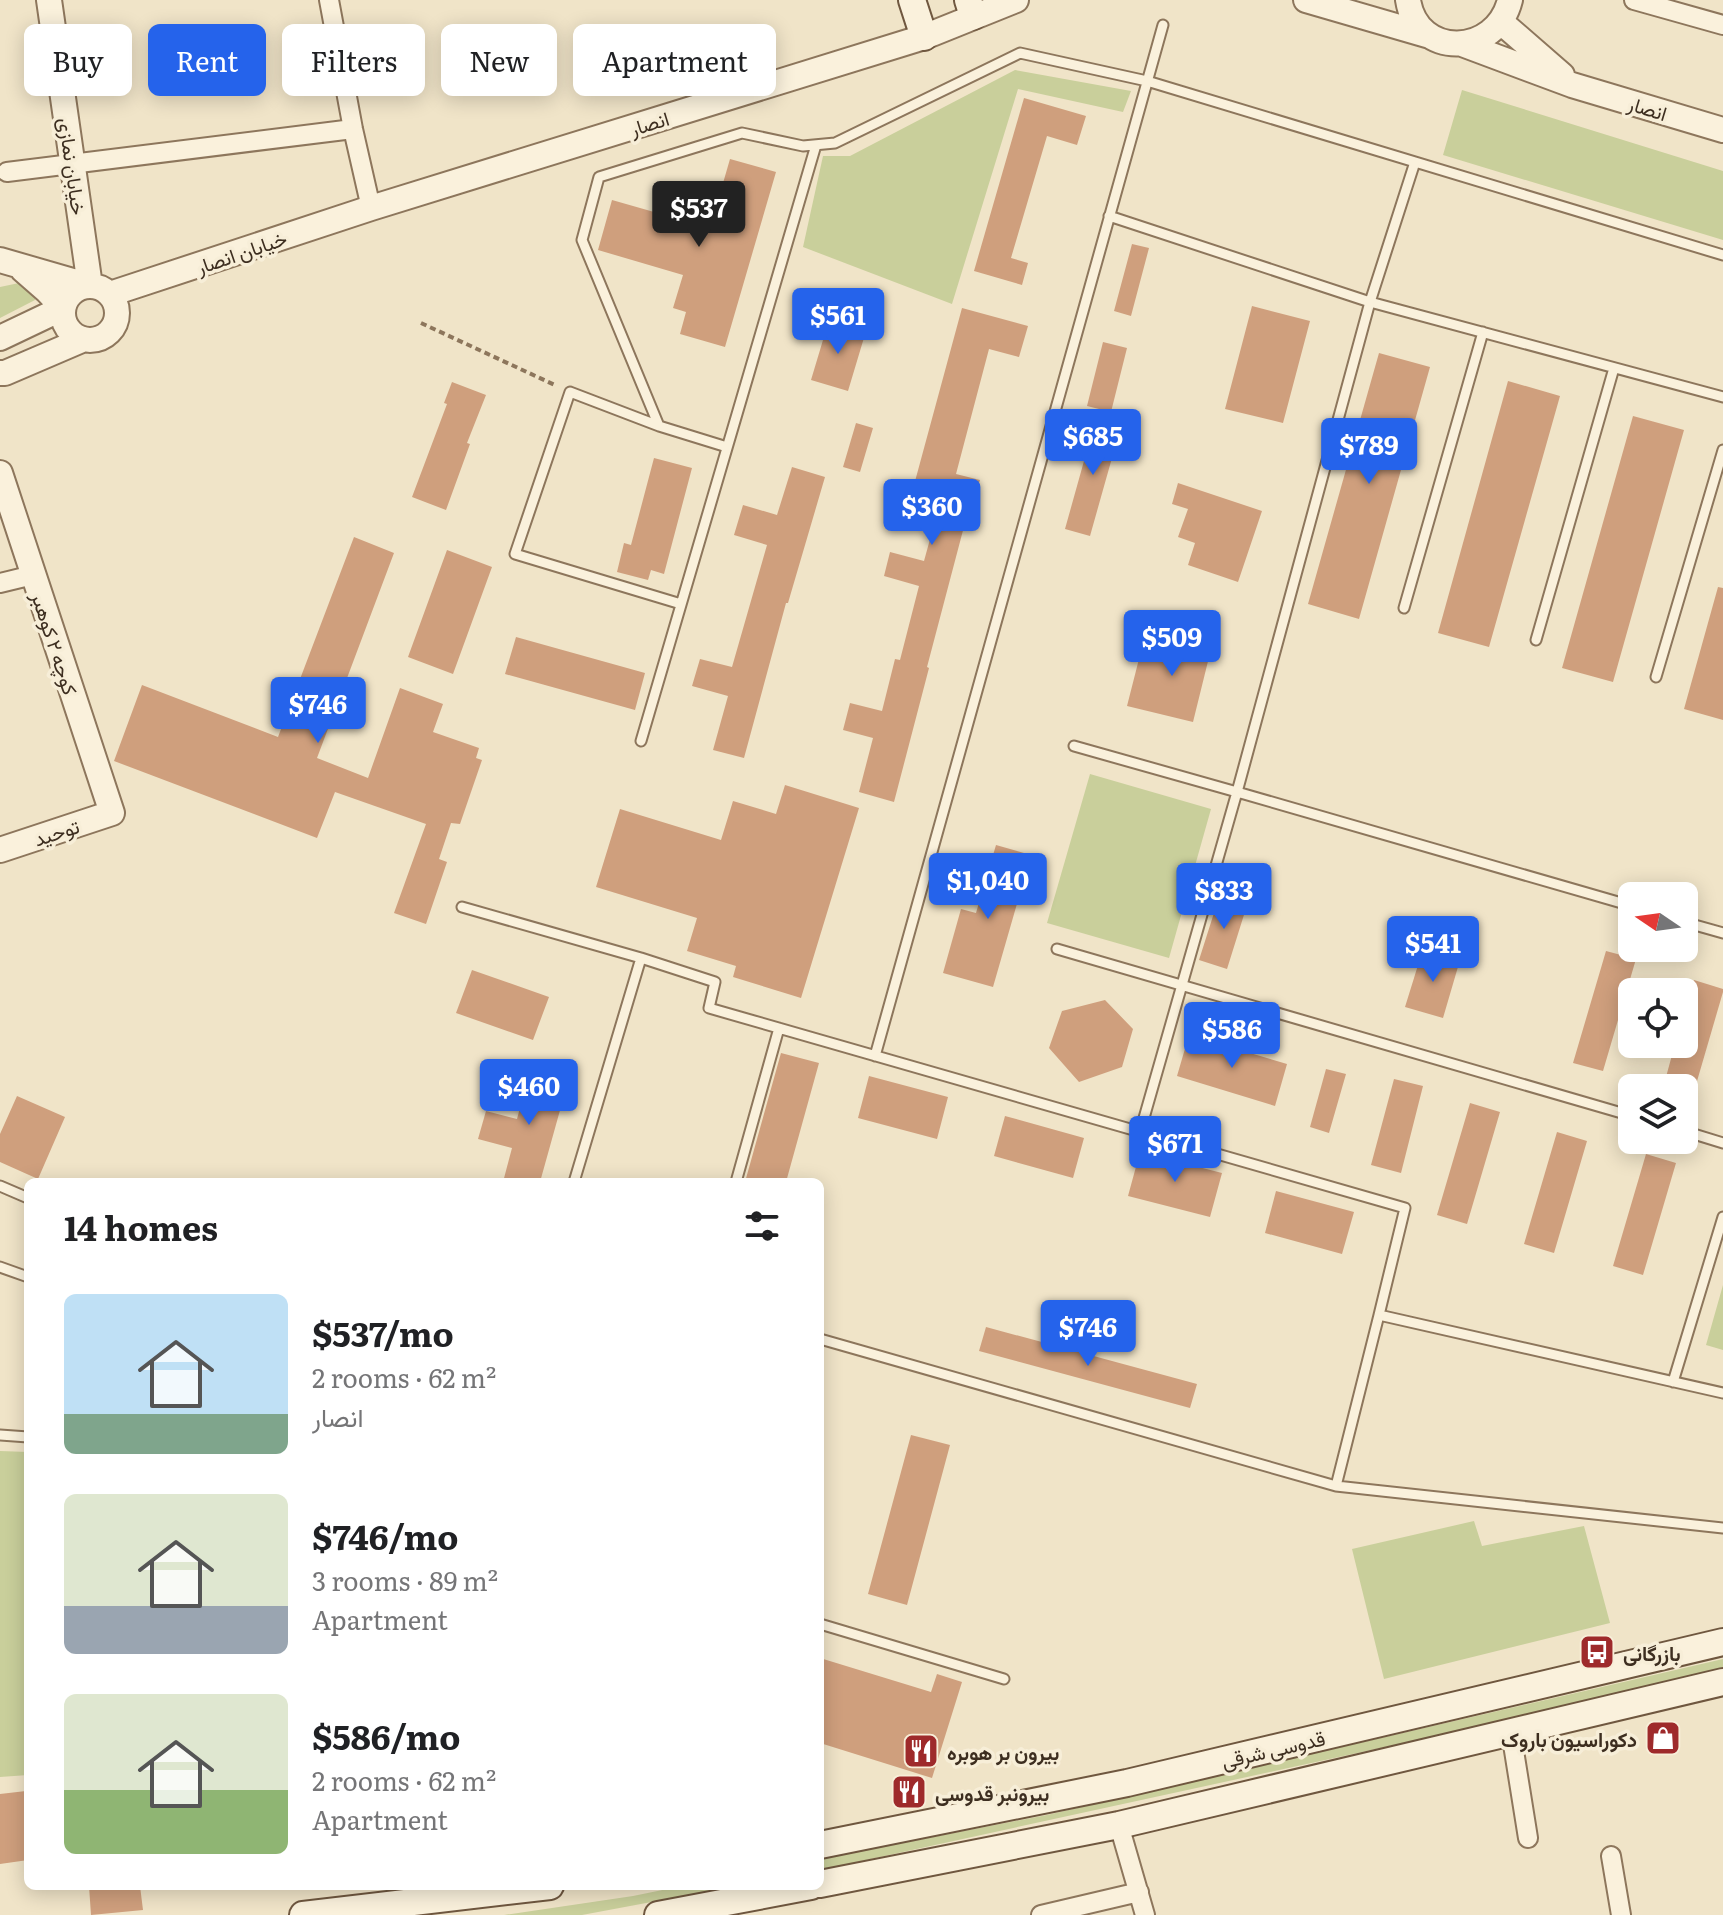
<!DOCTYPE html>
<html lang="en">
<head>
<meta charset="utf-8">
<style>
  :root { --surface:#fff; --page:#f6f6f6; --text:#202124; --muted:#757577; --accent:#2563eb }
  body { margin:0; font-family:Literata,Vazirmatn,serif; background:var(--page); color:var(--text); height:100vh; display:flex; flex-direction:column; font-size:30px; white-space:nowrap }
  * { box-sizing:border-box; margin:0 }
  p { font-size:26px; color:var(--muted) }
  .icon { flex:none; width:44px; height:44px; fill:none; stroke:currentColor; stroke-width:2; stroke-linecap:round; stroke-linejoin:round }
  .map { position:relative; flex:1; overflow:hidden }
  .panel { position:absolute; left:24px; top:1178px; width:800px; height:712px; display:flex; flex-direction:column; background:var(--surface); border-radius:12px; box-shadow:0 4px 20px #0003 }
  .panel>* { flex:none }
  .top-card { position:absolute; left:24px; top:24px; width:800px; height:72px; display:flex; gap:16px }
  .needle { width:52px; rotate:283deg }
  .controls { position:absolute; left:1618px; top:882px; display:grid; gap:16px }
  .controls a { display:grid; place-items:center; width:80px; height:80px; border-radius:12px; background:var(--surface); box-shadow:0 4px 20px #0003; font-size:40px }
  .price { position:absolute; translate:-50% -68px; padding:0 18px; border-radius:8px; background:var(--accent); color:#fff; font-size:26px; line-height:52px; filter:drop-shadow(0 2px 4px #0008) }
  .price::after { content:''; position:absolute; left:50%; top:48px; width:24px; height:18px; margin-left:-12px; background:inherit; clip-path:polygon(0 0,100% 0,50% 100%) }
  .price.current { background:#222; color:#fff }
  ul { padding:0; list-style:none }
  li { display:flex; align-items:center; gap:24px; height:200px; padding:0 40px }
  li span { display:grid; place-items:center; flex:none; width:224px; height:160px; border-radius:12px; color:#555 }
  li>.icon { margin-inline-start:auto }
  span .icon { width:96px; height:96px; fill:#fffc; stroke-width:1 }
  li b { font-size:34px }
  h2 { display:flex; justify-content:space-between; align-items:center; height:96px; padding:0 40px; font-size:34px }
  .chip { padding:0 28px; border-radius:12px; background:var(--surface); box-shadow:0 4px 20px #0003; font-size:28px; line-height:72px }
  .chip.current { background:var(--accent); color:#fff }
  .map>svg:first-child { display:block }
</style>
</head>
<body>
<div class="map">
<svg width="1723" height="1915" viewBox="0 0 1723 1915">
  <rect width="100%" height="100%" fill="#f0e4c8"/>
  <path fill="#c9cf9b" d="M1015,70L1131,91L1123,112L1018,89L952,304L803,247L823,156H850Z
    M1462,90L1723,171V240L1443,155Z
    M19,283L34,286L35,300L0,318V287Z
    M1090,774L1211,809L1169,958L1047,923Z
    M1723,1285V1350L1706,1345Z
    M0,1451L28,1452V1775L0,1777Z
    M1474,1521L1482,1546L1584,1526L1610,1623L1384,1679L1352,1549Z
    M1723,1659V1668L1440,1735L820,1870V1859L1047,1815Z
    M682,1886H737L582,1915H504L633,1896Z"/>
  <path fill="#cf9f7d" d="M1024,98L1086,116L1077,145L1047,136L1011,258L1028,263L1022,285L974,271Z
    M730,159L776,172L725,347L680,334L686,312L673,308L683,275L598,250L612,200L710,228Z
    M1132,244L1149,248L1131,316L1114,311Z
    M1252,306L1310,321L1283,423L1225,409Z
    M962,308L1028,326L1019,357L989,349L956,474L980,480L974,501L971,500L927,667L929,668L894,802L859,792L873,738L843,730L850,703L882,711L895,659L900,660L919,586L884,576L890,552L924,561L943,492L914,485Z
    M829,320L866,331L848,391L811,380Z
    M1103,342L1127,348L1111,412L1087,406Z
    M1379,353L1430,367L1359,619L1308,604Z
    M1508,381L1560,396L1489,647L1438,633Z
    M452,382L486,395L467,443L470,444L446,510L412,497L447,404L444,403Z
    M1633,416L1684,430L1613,682L1562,668Z
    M1096,418L1121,426L1090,536L1065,529Z
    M856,423L873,428L860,472L843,467Z
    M654,458L692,468L664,574L651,570L648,580L617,572L624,543L631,545Z
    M792,467L825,477L788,603H786L744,758L713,750L728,696L692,686L700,659L732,667L767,545L734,535L743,505L777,515Z
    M1178,483L1262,511L1238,582L1188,565L1195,543L1178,537L1188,509L1172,504Z
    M354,537L394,553L317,758L368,778L400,688L443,704L433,732L479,748L476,758L482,760L460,824L451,823L439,859L447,862L426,924L394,913L426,824L335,792L317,838L114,761L142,685L278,737Z
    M447,550L492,567L453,674L408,657Z
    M1718,587L1723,588V720L1684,709Z
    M1169,630L1213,641L1193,722L1127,706L1140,655L1162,660Z
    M516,637L645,673L635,710L505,674Z
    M785,785L859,808L801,998L733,977L736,966L687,951L697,918L596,887L620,809L721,840L733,801L776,814Z
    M996,845L1031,855L993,987L943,973L961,909L976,913Z
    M1220,894L1248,902L1227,969L1199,960Z
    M1423,949L1460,960L1443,1018L1405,1007Z
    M1606,951L1636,959L1603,1071L1573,1063Z
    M472,970L549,997L533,1040L456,1013Z
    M1694,980L1723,989V992L1695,1088H1663L1675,1044H1684V1014Z
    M1105,1000L1133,1029L1122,1067L1079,1082L1049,1048L1062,1011Z
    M1189,1035L1287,1064L1275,1106L1177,1076Z
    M781,1053L819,1063L786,1182H745Z
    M531,1067L569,1078L540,1182H503L512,1148L478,1139L486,1111L517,1119Z
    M1326,1069L1346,1074L1329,1133L1310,1127Z
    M869,1076L948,1097L937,1139L858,1118Z
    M1394,1079L1423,1086L1401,1173L1371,1165Z
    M17,1096L65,1117L38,1179L0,1162V1134Z
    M1470,1103L1500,1112L1467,1224L1437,1215Z
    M1005,1116L1084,1138L1073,1178L994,1156Z
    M1557,1132L1587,1141L1554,1253L1524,1244Z
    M1140,1152L1222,1173L1210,1217L1128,1196Z
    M1646,1154L1676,1163L1643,1275L1613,1266Z
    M1276,1191L1354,1212L1342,1254L1265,1233Z
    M986,1327L1197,1384L1190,1408L979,1351Z
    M911,1435L950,1445L907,1605L868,1594Z
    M820,1658L931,1692L937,1674L962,1682L932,1778L820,1743Z
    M26,1791L28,1805V1860L0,1864V1794Z
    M89,1886H140L143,1910L91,1915Z"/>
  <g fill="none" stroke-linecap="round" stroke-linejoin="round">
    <defs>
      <path id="service" d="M1109,216L1370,302L1415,162
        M659,426L582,240L599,177L742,133L803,146L835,143L1020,53L1147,81L1723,255
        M681,604L515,554L570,392L659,426L727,447
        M1404,608L1483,332
        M1536,640L1614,368
        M1656,677L1723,450
        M641,741L816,145
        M1074,746L1237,792L1140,1132
        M1632,906L1237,792L1370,302L1723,397
        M462,907L641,958L715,982L709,1008L1405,1208L1379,1315L1723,1393
        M1684,922L1723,933
        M1057,949L1632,1116
        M875,1056L1163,25
        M1684,1131L1723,1143
        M574,1182L641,958
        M736,1182L779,1028
        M0,1186L28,1198
        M0,1267L28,1277
        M820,1339L1336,1486L1379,1315
        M1673,1382L1723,1217
        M0,1435L28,1437
        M1336,1486L1723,1528
        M820,1624L1004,1679"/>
      <path id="minor" d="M329,0L353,129L371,208
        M1634,0L1723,25
        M7,172L353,129
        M0,583L33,575
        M1511,1732L1528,1838
        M1119,1825L1145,1915
        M1611,1856L1621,1915
        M1041,1915L1139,1892"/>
      <path id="tertiary" d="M1306,0L1430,36
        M1408,0C1417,59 1496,57 1510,0
        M1501,22L1562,75
        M1462,44L1572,85L1723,130
        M0,260L90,286L49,0
        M63 313a27 27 0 1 1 54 0a27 27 0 1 1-54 0Z
        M110,294L371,208L924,37L1016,0
        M0,338L63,308L47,291L23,270
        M0,373H5L82,340
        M0,473L112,813L0,850"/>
      <path id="secondary" d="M912,0L924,37
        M968,0L973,16
        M820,1845L1127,1783L1723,1642
        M820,1884L1119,1825L1723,1682
        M303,1915L550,1886
        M658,1915L811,1886"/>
    </defs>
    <use href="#service" stroke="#8d765c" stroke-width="13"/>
    <use href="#minor" stroke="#8d765c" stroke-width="22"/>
    <use href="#tertiary" stroke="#8d765c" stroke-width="28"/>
    <use href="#secondary" stroke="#6f573f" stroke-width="30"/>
    <path stroke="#8d765c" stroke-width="4" stroke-dasharray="6 4" stroke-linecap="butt" d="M421,323L557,386"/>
    <use href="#service" stroke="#faf1dc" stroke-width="9"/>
    <use href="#minor" stroke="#faf1dc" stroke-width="18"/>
    <use href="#tertiary" stroke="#faf1dc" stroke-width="24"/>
    <use href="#secondary" stroke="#faf1dc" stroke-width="26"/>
  </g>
  <defs>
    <symbol id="bus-square" viewBox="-11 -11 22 22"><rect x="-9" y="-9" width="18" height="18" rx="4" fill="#9e2a2b" stroke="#f7eed8"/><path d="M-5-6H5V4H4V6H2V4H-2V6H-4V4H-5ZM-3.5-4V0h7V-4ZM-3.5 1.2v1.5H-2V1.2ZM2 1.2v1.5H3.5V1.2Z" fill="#fff"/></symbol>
    <symbol id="shop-square" viewBox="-11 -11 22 22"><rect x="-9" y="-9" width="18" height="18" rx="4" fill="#9e2a2b" stroke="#f7eed8"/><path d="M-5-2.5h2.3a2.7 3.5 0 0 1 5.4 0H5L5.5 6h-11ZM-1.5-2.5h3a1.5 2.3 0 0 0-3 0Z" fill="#fff"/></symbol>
    <symbol id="restaurant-square" viewBox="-11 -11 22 22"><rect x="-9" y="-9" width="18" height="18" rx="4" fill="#9e2a2b" stroke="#f7eed8"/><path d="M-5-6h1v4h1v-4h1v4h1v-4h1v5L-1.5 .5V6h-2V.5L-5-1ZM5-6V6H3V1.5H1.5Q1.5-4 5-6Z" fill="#fff"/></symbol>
  </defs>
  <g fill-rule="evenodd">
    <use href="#bus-square" x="1577" y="1632" width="40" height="40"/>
    <use href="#shop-square" x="1643" y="1718" width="40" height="40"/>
    <use href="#restaurant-square" x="901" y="1731" width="40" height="40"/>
    <use href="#restaurant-square" x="889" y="1772" width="40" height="40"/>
  </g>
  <g text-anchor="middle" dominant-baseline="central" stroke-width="7" stroke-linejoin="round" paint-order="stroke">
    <g font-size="20" fill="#3d2e20" stroke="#f7eed8">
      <text transform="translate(1648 107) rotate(17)">انصار</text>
      <text transform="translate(649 122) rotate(-17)">انصار</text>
      <text transform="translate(74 166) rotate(82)">خیابان نمازی</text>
      <text transform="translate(241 251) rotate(-19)">خیابان انصار</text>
      <text transform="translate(56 643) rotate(72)">کوچه ۲ کوهبر</text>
      <text transform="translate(56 831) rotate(-18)">توحید</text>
      <text transform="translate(1273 1748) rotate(-13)">قدوسی شرقی</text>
    </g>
    <g font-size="20" font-weight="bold" fill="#3d2e20" stroke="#f7eed8" text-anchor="start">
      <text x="1623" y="1652">بازرگانی</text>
      <text x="1637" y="1738" text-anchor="end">دکوراسیون باروک</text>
      <text x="947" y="1751">بیرون بر هوبره</text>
      <text x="935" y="1792">بیرونبر قدوسی</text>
    </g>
  </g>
</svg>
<div class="controls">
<a><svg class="needle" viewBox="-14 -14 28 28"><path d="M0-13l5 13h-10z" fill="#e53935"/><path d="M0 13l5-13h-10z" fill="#757577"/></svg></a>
<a><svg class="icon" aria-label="locate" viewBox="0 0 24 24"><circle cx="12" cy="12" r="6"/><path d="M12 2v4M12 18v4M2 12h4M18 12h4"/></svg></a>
<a><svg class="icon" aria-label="layers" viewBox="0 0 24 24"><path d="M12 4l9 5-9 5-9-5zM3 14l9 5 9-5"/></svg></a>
</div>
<b class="price current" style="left:699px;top:249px">$537</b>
<b class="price" style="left:838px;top:356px">$561</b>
<b class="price" style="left:1093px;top:477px">$685</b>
<b class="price" style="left:1369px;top:486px">$789</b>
<b class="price" style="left:932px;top:547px">$360</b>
<b class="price" style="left:1172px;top:678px">$509</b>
<b class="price" style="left:318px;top:745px">$746</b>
<b class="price" style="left:988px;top:921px">$1,040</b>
<b class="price" style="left:1224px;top:931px">$833</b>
<b class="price" style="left:1433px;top:984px">$541</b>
<b class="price" style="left:1232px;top:1070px">$586</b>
<b class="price" style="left:529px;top:1127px">$460</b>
<b class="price" style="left:1175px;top:1184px">$671</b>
<b class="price" style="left:1088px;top:1368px">$746</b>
<div class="top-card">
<a class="chip">Buy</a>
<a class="chip current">Rent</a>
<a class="chip">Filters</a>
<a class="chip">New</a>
<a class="chip">Apartment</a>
</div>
<section class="panel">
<h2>14 homes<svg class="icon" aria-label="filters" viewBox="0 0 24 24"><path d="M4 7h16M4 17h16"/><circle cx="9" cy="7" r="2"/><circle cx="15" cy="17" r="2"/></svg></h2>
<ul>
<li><span style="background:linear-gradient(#bfe0f5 75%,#7fa58c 0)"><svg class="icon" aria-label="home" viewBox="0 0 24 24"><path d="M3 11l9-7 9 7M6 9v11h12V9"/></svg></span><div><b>$537/mo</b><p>2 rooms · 62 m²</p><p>انصار</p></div></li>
<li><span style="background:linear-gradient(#dfe7d0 70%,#9aa5b1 0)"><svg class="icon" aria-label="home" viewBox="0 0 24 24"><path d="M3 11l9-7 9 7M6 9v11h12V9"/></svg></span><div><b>$746/mo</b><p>3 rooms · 89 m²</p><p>Apartment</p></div></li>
<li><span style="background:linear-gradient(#dfe7d0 60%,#8fb573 0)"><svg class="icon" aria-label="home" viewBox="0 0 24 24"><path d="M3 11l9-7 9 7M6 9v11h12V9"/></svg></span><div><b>$586/mo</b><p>2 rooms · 62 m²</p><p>Apartment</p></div></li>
</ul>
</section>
</div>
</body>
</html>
